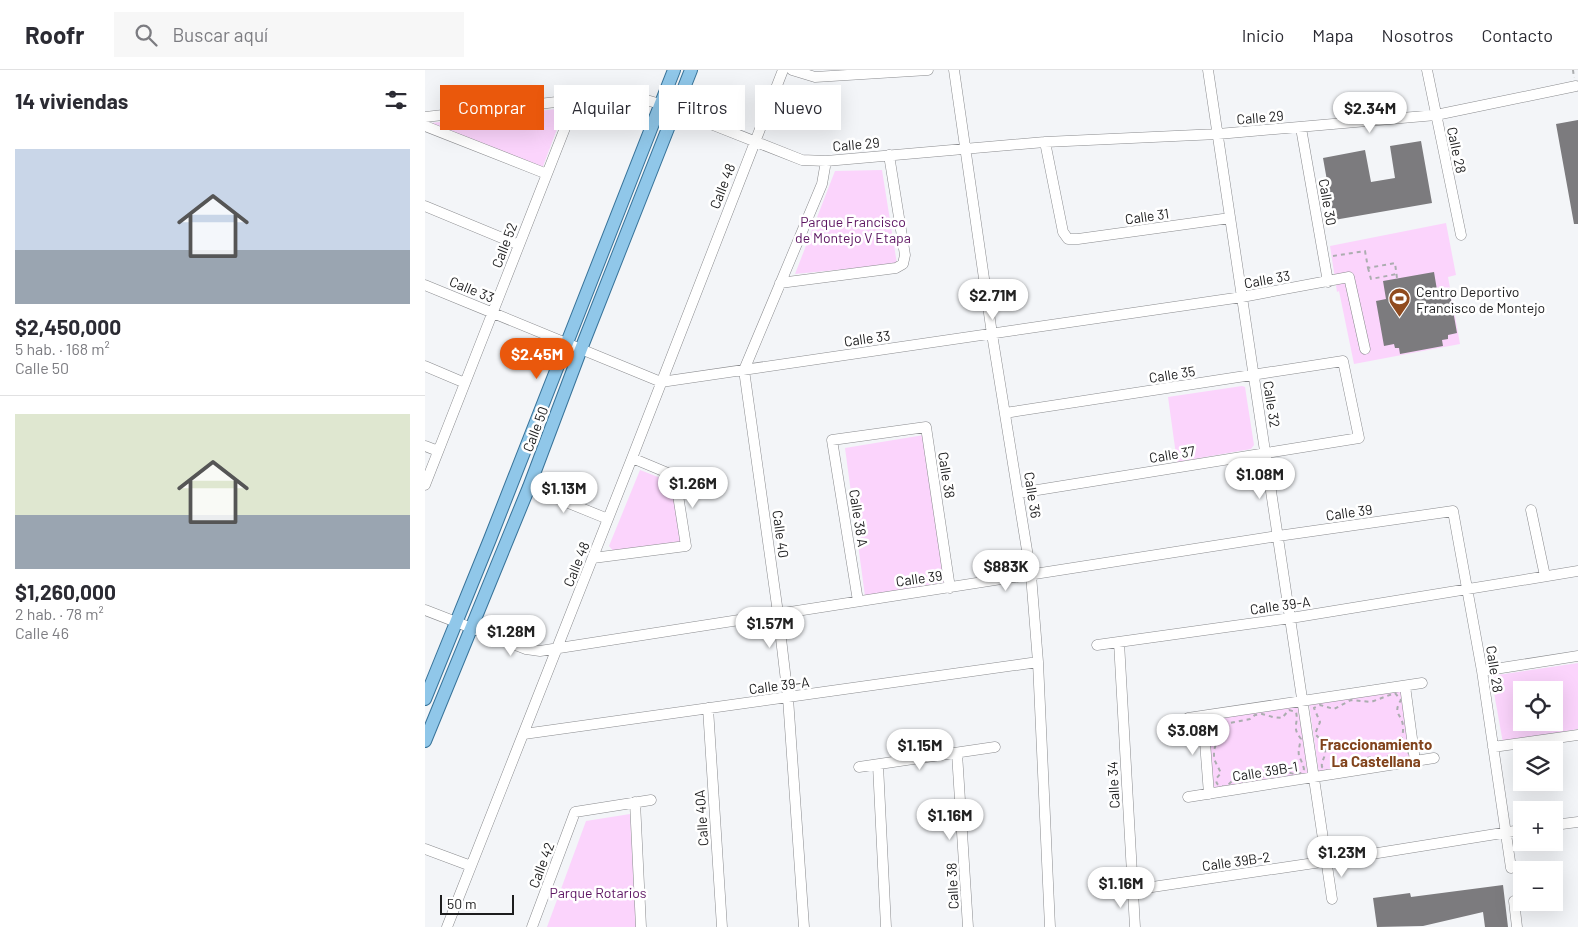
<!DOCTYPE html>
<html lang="es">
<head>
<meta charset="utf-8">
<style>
  :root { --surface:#fff; --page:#f7f7f7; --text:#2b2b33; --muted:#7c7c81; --line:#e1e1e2; --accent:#ea580c }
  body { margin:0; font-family:Barlow,sans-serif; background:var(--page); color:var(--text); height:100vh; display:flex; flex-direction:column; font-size:19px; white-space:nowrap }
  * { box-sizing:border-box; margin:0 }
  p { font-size:16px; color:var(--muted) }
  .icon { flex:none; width:28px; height:28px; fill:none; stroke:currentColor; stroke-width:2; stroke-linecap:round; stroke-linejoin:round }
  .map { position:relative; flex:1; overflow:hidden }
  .panel { display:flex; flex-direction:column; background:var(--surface); width:425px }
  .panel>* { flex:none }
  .guide { position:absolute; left:15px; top:15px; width:475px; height:45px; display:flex; gap:10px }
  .controls { position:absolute; left:1088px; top:611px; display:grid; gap:10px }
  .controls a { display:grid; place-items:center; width:50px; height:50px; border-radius:0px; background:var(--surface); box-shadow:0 5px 20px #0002; font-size:25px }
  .scale { position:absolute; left:15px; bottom:12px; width:74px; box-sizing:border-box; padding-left:5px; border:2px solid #1d1d1e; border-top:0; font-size:14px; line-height:18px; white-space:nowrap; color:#1d1d1e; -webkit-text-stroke:4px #fff; paint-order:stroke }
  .price { position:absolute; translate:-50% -42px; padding:0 11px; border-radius:18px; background:#fff; color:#222; font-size:16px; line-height:32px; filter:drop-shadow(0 1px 2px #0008) }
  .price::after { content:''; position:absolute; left:50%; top:30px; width:15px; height:11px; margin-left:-8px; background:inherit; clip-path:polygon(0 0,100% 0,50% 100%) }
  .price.active { background:var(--accent); color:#fff }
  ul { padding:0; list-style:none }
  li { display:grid; align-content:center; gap:10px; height:265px; padding:0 15px }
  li+li { border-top:1px solid var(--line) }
  li span { display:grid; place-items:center; height:155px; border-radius:0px; color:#555 }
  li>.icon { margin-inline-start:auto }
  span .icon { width:90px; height:90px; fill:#fffc; stroke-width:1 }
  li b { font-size:21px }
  h2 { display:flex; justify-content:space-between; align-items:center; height:60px; padding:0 15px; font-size:21px }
  .pill { padding:0 18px; border-radius:0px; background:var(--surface); box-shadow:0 5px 20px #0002; font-size:18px; line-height:45px }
  .pill.active { background:var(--accent); color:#fff }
  header { display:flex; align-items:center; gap:30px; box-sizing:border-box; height:70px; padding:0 25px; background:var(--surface); border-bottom:1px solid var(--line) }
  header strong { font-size:24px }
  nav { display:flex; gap:28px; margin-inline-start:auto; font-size:18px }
  .search { width:350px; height:45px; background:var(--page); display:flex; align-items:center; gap:12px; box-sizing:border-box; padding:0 18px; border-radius:0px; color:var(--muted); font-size:19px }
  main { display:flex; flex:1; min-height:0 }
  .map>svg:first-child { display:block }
</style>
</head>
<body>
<header>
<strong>Roofr</strong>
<div class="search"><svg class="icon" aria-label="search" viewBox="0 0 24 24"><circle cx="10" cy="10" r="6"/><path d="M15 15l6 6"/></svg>Buscar aquí</div>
<nav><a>Inicio</a><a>Mapa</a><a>Nosotros</a><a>Contacto</a></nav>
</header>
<main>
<section class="panel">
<h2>14 viviendas<svg class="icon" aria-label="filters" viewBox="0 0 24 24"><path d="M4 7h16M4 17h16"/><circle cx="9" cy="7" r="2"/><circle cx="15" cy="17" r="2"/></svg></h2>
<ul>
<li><span style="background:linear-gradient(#c9d6e8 65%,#9aa5b1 0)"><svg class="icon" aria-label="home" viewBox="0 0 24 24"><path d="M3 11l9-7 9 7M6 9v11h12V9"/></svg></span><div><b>$2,450,000</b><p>5 hab. · 168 m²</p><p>Calle 50</p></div></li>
<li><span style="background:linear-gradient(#dfe7d0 65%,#9aa5b1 0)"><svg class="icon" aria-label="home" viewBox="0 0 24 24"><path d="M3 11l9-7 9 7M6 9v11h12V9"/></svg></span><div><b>$1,260,000</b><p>2 hab. · 78 m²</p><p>Calle 46</p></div></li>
</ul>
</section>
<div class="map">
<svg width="1153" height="857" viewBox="0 0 1153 857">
  <rect width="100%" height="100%" fill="#f3f5f8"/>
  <path fill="#fbd4fc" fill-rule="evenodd" d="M140,38L117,99L6,53Z
    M457,100L472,194L370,204L410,101Z
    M1021,153L1031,205L1023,207L1035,274L929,294L914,221L912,222L905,176Z
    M817,316L820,317L829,375L826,379L752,392L743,327Z
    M499,365L520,512L440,526L420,378Z
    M215,400L246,412L256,473L189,482L184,476Z
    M1153,593V659L1078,673L1066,606ZM1096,620H1129V652H1096Z
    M977,619L986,691L894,704L884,633Z
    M873,635L883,704L789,719L782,650Z
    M205,744L211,857H122L161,751Z"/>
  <path fill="#7c7b7e" d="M1153,50V154H1149L1131,54Z
    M996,71L1007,133L909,150L898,88L940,80L946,112L970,108L965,76Z
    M1009,202L1012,220L1024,218L1032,263L1023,265V269L1017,270L1018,276L975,284L974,278H970L969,274L959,276L951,231L961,229L958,211Z
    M1078,815L1083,857H1060L1058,842L998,856L952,857L948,828L985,823L986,827Z"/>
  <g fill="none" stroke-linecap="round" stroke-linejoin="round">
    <defs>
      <path id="minor" d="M367,0L390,7L503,0
        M529,0L567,264L606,505L613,592L625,857
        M783,0L907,829
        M1002,0L1036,165
        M0,47L201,24L235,34L377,90L401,91L620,72L793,64L1011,45L1151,16
        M0,56L122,104
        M876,58L903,212
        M620,72L638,162L643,169H653L805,148
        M0,136L94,175
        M355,213L471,198L478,194L480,185L464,85
        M0,215L236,312L817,227L924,207L940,279
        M0,296L40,313
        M580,343L918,291L934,368L594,423
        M0,376L13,381
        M0,415L151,30
        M104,417L183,449
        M1106,440L1120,506
        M168,488L261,476L250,406L207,388
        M433,531L407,370L501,357L525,518
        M0,540L101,579L115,581L853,466L1028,441L1057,601L1086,798
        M694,572L710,857
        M672,575L866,548L1153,501
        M1057,601L1153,586
        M980,616L990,691
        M283,638L297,857
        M778,646L784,724
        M763,648L997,613
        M99,664L613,592
        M1068,677L1153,665
        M532,683L543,857
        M453,695L461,857
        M434,697L570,677
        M763,727L1009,688
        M210,732L216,857
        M1129,755L1153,752
        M0,779L46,796
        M707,820L903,791L1096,760
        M1089,831L1092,857
        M22,857L207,388L358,0
        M107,857L150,742L226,730
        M379,857L363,628L353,543L319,300L397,114L401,91"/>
      <path id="major" d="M0,629L65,469L249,0
        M0,671L104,417L156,279L266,0"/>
    </defs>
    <use href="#minor" stroke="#8a8b8e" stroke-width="11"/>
    <use href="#major" stroke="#387399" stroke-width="14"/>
    <path stroke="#abadaf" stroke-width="2" stroke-dasharray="4 4" stroke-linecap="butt" d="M1148,0L1149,8
      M908,186L940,181L943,198L970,193L972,208
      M943,198L946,209L972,204
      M970,623L976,630C967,644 977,644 978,656C979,671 971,669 984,683L980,688L972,690L963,686L956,692L948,687L941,688L938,694C930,695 923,693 915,693L911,698L902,701L897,697C896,691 899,690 900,684C901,675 896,670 890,664L895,652L889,638L895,635L909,639L926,630L946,632Z
      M864,640L871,642C874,655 866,656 876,669C871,690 875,683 879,699L877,703L869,704L858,701C839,714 842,704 825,705L816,715L809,709L801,717C795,716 791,716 791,709L796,703L789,689V680L793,669L787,658V653L794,650L805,653L825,649L830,645L837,644L848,647L857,648Z"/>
    <use href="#minor" stroke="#fff" stroke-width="10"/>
    <use href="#major" stroke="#90c7e9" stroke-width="12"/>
  </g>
  <defs>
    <symbol id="stadium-pin" viewBox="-11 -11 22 30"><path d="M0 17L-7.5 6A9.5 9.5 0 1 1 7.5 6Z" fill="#904b1f" stroke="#fff"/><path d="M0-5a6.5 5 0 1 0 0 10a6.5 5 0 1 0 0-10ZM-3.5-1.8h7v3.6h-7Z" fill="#fff"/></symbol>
  </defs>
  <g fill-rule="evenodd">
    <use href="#stadium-pin" x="962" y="216" width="25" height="34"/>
  </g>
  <g text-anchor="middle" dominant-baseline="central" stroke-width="5" stroke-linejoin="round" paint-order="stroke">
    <g font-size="14" fill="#1d1d1e" stroke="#fff">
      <text transform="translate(835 47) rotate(-5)">Calle 29</text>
      <text transform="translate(431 74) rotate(-5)">Calle 29</text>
      <text transform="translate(1032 80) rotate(78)">Calle 28</text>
      <text transform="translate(297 116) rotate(-69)">Calle 48</text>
      <text transform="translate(903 132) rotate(80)">Calle 30</text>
      <text transform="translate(722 146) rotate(-8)">Calle 31</text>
      <text transform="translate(79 175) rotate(-69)">Calle 52</text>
      <text transform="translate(842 209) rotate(-10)">Calle 33</text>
      <text transform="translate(47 219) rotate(22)">Calle 33</text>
      <text transform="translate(442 268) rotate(-8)">Calle 33</text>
      <text transform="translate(747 304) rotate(-9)">Calle 35</text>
      <text transform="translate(847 334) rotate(81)">Calle 32</text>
      <text transform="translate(110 359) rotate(-69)">Calle 50</text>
      <text transform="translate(747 384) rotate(-9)">Calle 37</text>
      <text transform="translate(522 405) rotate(81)">Calle 38</text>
      <text transform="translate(608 425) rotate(81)">Calle 36</text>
      <text transform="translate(924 442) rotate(-8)">Calle 39</text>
      <text transform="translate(434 448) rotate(81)">Calle 38 A</text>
      <text transform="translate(356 464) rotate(82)">Calle 40</text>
      <text transform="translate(151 494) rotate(-68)">Calle 48</text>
      <text transform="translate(494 508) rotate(-8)">Calle 39</text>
      <text transform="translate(855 535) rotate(-8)">Calle 39-A</text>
      <text transform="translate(1070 599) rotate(81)">Calle 28</text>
      <text transform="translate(354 615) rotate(-7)">Calle 39-A</text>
      <text transform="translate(840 701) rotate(-9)">Calle 39B-1</text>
      <text transform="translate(688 715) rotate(-93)">Calle 34</text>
      <text transform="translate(276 748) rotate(-94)">Calle 40A</text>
      <text transform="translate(811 791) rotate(-8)">Calle 39B-2</text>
      <text transform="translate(116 795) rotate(-69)">Calle 42</text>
      <text transform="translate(527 816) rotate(-93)">Calle 38</text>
    </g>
    <g font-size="14" fill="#5c1461" stroke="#fff">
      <text x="428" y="151">Parque Francisco<tspan x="428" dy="16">de Montejo V Etapa</tspan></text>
      <text x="173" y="822">Parque Rotarios</text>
    </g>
    <g font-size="14" fill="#1d1d1e" stroke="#fff" text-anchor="start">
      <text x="991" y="221">Centro Deportivo<tspan x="991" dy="16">Francisco de Montejo</tspan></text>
    </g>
    <g font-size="15" font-weight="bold" fill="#81431c" stroke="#fff">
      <text x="951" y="674">Fraccionamiento<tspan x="951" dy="17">La Castellana</tspan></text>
    </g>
  </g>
</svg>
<div class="controls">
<a><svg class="icon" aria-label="locate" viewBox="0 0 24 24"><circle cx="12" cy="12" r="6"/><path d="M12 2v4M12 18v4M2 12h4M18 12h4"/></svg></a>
<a><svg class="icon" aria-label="layers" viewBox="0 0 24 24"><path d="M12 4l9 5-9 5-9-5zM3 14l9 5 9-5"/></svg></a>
<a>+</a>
<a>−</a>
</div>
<div class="scale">50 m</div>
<b class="price" style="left:945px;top:64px">$2.34M</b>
<b class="price" style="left:568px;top:251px">$2.71M</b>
<b class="price active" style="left:112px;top:310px">$2.45M</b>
<b class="price" style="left:835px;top:430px">$1.08M</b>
<b class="price" style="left:268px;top:439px">$1.26M</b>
<b class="price" style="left:139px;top:444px">$1.13M</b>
<b class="price" style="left:581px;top:522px">$883K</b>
<b class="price" style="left:345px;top:579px">$1.57M</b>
<b class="price" style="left:86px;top:587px">$1.28M</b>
<b class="price" style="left:768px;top:686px">$3.08M</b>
<b class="price" style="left:495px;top:701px">$1.15M</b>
<b class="price" style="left:525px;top:771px">$1.16M</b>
<b class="price" style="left:917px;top:808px">$1.23M</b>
<b class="price" style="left:696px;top:839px">$1.16M</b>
<div class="guide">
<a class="pill active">Comprar</a>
<a class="pill">Alquilar</a>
<a class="pill">Filtros</a>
<a class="pill">Nuevo</a>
</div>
</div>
</main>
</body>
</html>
